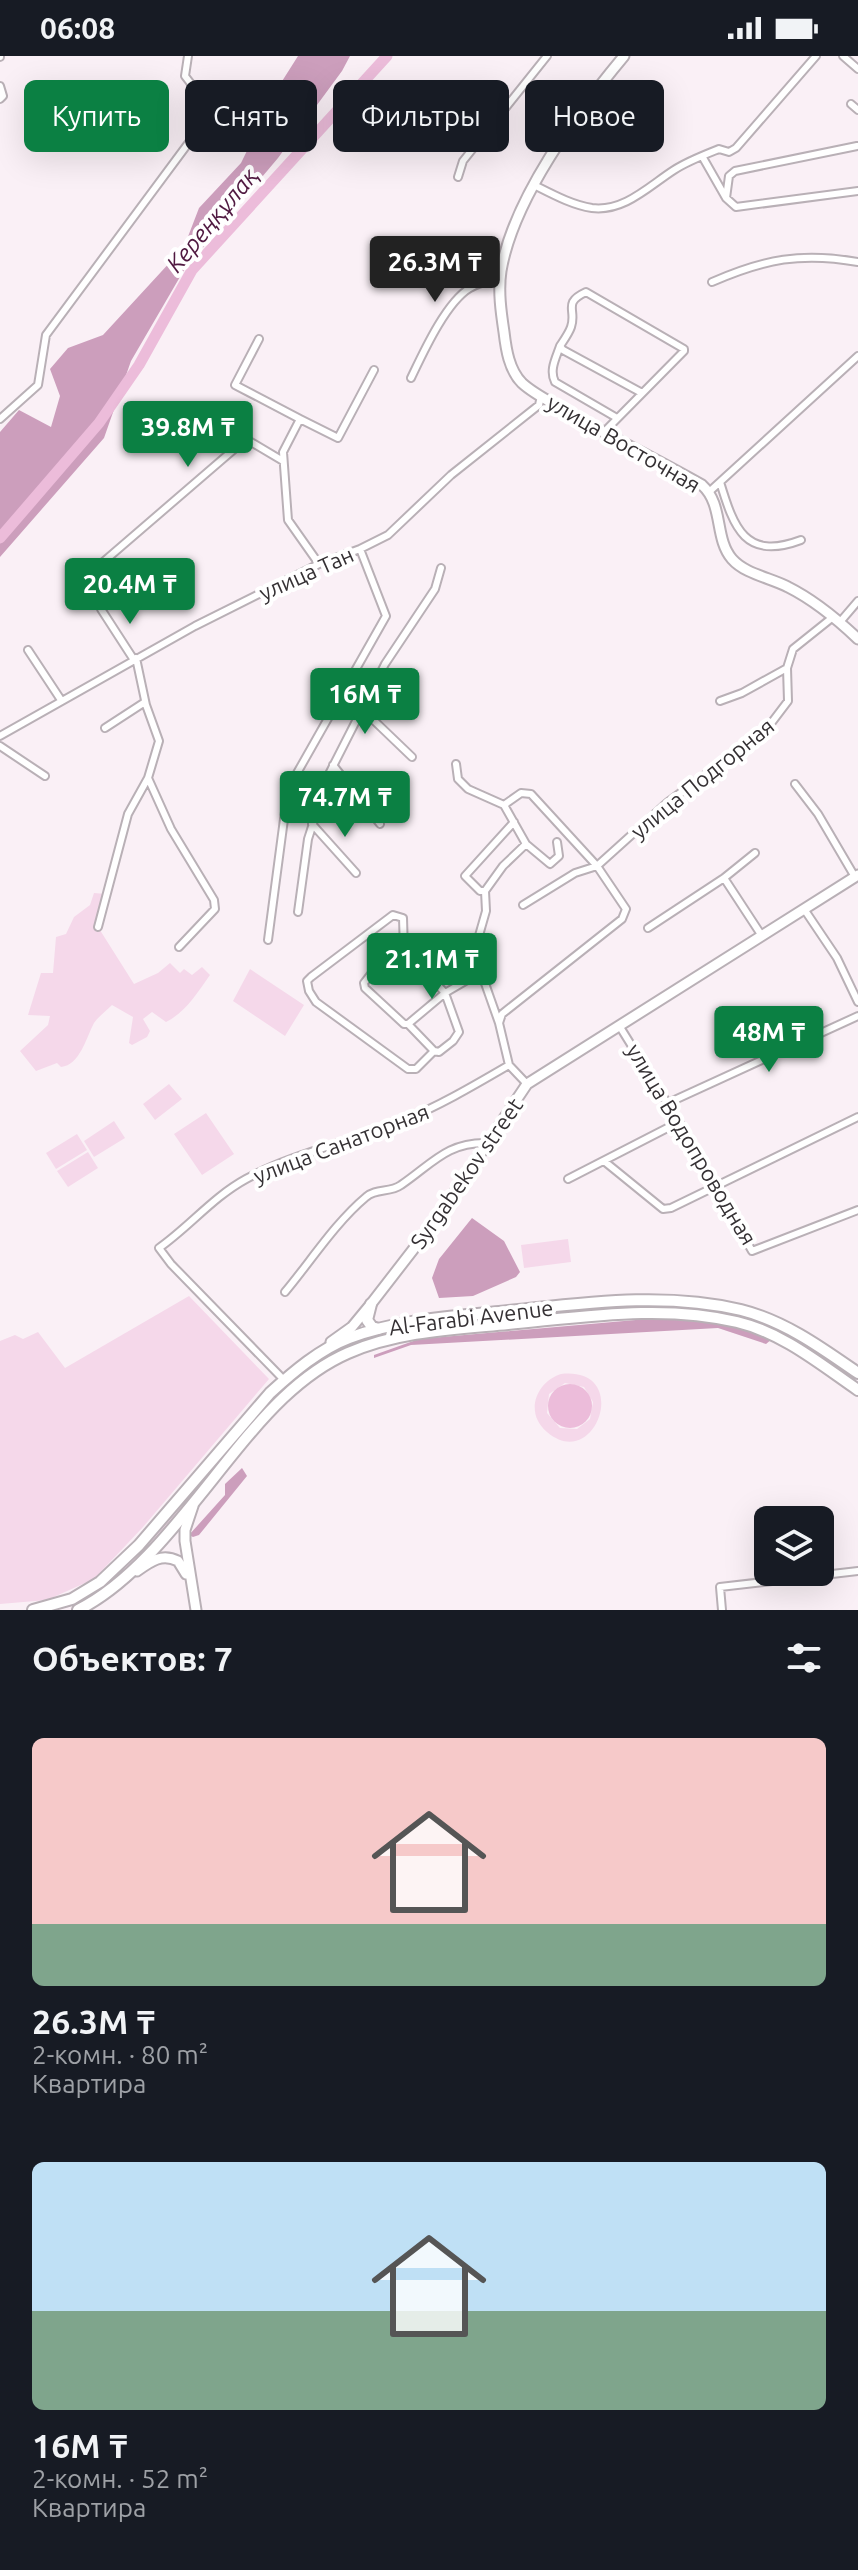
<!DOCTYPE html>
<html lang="ru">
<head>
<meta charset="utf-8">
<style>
  :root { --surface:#171b24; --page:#242831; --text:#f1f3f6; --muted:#9ea1a6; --accent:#0b8043 }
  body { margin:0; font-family:Ubuntu,sans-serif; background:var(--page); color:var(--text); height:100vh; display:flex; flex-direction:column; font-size:30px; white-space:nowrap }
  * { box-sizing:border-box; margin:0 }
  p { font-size:26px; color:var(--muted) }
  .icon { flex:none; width:44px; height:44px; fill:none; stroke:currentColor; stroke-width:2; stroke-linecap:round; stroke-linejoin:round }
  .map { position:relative; height:1554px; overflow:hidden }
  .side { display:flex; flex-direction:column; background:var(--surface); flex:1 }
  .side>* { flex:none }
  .hud { position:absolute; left:24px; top:24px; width:810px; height:72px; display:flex; gap:16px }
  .tools { position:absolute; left:754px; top:1450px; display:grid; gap:16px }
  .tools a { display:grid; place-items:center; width:80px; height:80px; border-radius:12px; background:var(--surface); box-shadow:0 8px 32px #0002; font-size:40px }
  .price { position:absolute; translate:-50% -68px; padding:0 18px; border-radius:8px; background:var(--accent); color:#fff; font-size:26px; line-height:52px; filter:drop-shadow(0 2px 4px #0008) }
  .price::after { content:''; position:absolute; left:50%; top:48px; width:24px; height:18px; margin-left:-12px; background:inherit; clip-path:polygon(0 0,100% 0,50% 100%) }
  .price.selected { background:#222; color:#fff }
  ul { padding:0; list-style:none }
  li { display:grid; align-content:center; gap:16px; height:424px; padding:0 32px }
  li span { display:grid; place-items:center; height:248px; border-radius:12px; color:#555 }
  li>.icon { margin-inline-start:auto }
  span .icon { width:144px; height:144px; fill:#fffc; stroke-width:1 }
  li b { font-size:34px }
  h2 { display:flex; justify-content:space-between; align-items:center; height:96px; padding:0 32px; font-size:34px }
  .tag { padding:0 28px; border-radius:12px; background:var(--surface); box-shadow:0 8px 32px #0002; font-size:28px; line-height:72px }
  .tag.selected { background:var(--accent); color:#fff }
  .status { display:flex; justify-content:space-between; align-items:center; height:56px; padding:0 40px; background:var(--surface); direction:ltr }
  .status svg { height:22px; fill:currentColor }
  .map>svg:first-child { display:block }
</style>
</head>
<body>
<div class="status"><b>06:08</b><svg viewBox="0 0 49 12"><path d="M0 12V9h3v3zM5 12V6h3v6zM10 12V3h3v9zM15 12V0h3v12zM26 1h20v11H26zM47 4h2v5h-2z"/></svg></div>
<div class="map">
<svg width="858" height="1554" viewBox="0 0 858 1554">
  <rect width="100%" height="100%" fill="#faf0f6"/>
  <path fill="#f5d8ea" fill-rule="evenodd" d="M94,837L106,838L98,871L134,928L158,917L170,907L180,917L184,913L192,919L202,911L210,919C197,937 186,956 166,966L152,956L143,963L150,975L147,981L132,989L129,987L133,961L112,949C106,955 99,960 94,967C86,982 80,1009 61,1011L57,1007L36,1015L20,995L48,969L50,960L28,959L41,917H53L56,881L66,878L74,861L90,849Z
    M250,913L304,949L285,980L233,945Z
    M169,1028L182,1043L155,1064L143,1048Z
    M206,1057L234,1098L202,1119L174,1078Z
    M114,1065L125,1082L94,1101L84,1085Z
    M77,1078L87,1094L56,1113L46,1097Z
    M88,1096L98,1112L68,1131L57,1115Z
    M568,1183L571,1206L524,1212L521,1189Z
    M189,1240L269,1323L143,1471L94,1523L47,1544L0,1548V1285L15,1279L23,1283L38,1276L65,1312Z
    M664,1246L719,1252L779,1270L858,1320V1324C814,1293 771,1265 717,1255C673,1246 628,1251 584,1254C509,1258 433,1263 361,1285L360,1283C458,1254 563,1252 664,1246Z
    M336,1293L337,1296C308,1316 281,1338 257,1363C212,1411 117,1554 50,1554L61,1551L100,1531L153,1479L255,1362L302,1318Z
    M561,1318C633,1310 596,1418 547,1376C524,1357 536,1326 561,1318ZM565,1327L584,1331L593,1346L590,1363L577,1373L560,1372L547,1357L549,1338Z"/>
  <path fill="#cc9ebc" d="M298,0H350L342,15L278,102L184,214L131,305L104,382L0,501V376L19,354L51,371L60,340L50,313L68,292L103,279L184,191L199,152L241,107L279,30Z
    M472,1162L504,1185L520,1216L516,1221L473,1240L439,1242L432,1222L439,1203Z
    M658,1262L723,1268L772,1283L766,1288L718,1272L411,1289L374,1302V1299L419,1283Z
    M242,1412L247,1420L199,1479L193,1481L189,1479L225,1439V1428Z"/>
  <path fill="#ecbcda" d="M548 1350a22 22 0 1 1 44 0a22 22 0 1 1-44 0Z"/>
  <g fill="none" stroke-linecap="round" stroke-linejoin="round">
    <path stroke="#ecbcda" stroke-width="11" d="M0,482L99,367L139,309L192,214L387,0"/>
    <defs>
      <path id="street" d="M843,0L858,13
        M0,1V0
        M0,30L3,40L0,43
        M851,48L858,54
        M702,100L726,142L736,151L858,135
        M458,121L463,105L547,0
        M534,129C552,138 572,149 592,152C624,156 649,130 674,114C688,105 704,99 719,93L729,96L736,92L816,0
        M726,142L729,120L735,115L857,90
        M712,226C764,203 802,196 858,206
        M259,283L235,329L300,363L283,396L288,464L319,508
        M560,290C556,302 549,314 555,326L617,362
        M411,322C423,297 446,246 470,232C479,226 490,225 500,223
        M0,363L38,329L46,279L210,58L214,50L195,33L185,20L188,0
        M300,363L338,382L374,314
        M603,377L684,295V293L586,236C562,247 577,254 571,271C569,277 564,284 560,290L563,294L642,337
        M720,426C734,472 745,505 801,484
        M709,436L858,300
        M102,507L246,383L283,405
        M101,553L134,604
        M840,566L858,545
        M28,594L61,644
        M720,645L742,637L787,612
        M362,653L412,701
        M105,672L145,646
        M0,680L195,570L319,508L360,493L388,479L451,419L539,349L541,340
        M0,690L45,720
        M456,708L458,723L468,733L504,749L521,737L531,738L597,810L626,853L622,863L502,958L499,967L509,1009
        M333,709L380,768
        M148,722L171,773L214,844L215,853L179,891
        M795,728L818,758L855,821
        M504,749L526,788
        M312,768L356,817
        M724,822L762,880
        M485,835H480L465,820L514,766
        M523,849L575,817L597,810L668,746L766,674L788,645L787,612L793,593L833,561
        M804,853L837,902L858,946
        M298,856L308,783L329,718L385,608L435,533L441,512
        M98,871L128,758L148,722L159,685L146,649L136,602
        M648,872L724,822L755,797
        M268,884L288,733L386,560L360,493
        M400,895L415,904L445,937L408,968H404L365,932L364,927L371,918Z
        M404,895L403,862L393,859L311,921L307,925L309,935L316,946L408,1013H416L434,995
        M499,967L481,916L478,883L486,855L485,835L503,810L526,788L550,808L559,800L557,786
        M408,968L434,995L439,996L453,985L459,976L445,937L481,916
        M620,971L679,1066L752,1195L858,1154
        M668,1047L858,960
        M604,1105L663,1153L671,1152L858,1061
        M568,1123L679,1066
        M285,1236C311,1205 335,1167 366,1141C376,1132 390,1137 401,1129C432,1108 447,1086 487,1087
        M284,1324L171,1208L159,1192C189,1171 213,1141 246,1123C294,1097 350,1086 400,1066C439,1050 473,1030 509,1009L527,1028
        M722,1554L720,1531L858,1515"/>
      <path id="secondary" d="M624,0C578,55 513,143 501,215C498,235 501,256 504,276C506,293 509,314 522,327C535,339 553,347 568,356C612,382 658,404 702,429C724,449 714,482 732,503C745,518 771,522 788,531C814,544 837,563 858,583
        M331,1286L352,1271L371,1248L436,1164L527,1028L858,819
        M193,1450L185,1474V1485L196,1554
        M137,1515C151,1505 162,1497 178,1505L186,1518"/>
      <path id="primary" d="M371,1248L367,1264L372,1271L379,1273
        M33,1554L72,1543L100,1526L139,1489L270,1337C293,1316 320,1293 349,1282C397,1264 449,1261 499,1256C579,1248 662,1235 741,1254C785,1265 822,1292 858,1317
        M78,1554C158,1514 218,1404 283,1342C302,1324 325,1307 348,1297C398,1275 455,1273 508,1268C584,1261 663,1248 737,1266C783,1277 820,1308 858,1334"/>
    </defs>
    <use href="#street" stroke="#b9b0b6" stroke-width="10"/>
    <use href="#secondary" stroke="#b9b0b6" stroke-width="13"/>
    <use href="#primary" stroke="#b9b0b6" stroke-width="14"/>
    <use href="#street" stroke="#fff" stroke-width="6"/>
    <use href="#secondary" stroke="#fff" stroke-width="9"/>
    <use href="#primary" stroke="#fff" stroke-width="10"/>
  </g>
  <g text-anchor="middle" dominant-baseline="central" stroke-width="8" stroke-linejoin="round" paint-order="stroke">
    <g font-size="22" fill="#353134" stroke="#fff">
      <text transform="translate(624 387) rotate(30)">улица Восточная</text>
      <text transform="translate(306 517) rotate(-24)">улица Тан</text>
      <text transform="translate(702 722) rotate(-39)">улица Подгорная</text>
      <text transform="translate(341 1087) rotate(-21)">улица Санаторная</text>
      <text transform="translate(692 1088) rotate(59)">улица Водопроводная</text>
      <text transform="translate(466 1117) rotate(-55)">Syrgabekov street</text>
      <text transform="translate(471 1261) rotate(-7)">Al-Farabi Avenue</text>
    </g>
    <g font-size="24" font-style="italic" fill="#501941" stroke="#fff">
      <text transform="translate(212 164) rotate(-50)">Кереңқұлақ</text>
    </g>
  </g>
</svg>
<div class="tools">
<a><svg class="icon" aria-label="layers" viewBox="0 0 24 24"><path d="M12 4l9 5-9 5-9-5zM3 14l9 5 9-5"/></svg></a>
</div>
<b class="price selected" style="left:435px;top:248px">26.3M ₸</b>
<b class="price" style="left:188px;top:413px">39.8M ₸</b>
<b class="price" style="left:130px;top:570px">20.4M ₸</b>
<b class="price" style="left:365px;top:680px">16M ₸</b>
<b class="price" style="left:345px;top:783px">74.7M ₸</b>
<b class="price" style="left:432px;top:945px">21.1M ₸</b>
<b class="price" style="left:769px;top:1018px">48M ₸</b>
<div class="hud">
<a class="tag selected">Купить</a>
<a class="tag">Снять</a>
<a class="tag">Фильтры</a>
<a class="tag">Новое</a>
</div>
</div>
<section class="side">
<h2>Объектов: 7<svg class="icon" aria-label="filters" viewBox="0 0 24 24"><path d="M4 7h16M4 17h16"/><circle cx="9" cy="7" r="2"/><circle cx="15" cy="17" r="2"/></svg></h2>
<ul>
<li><span style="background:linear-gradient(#f6c9c9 75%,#7fa58c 0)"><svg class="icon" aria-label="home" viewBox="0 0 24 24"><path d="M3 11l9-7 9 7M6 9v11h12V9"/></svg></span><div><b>26.3M ₸</b><p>2-комн. · 80 m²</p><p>Квартира</p></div></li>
<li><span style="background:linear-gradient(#bfe0f5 60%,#7fa58c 0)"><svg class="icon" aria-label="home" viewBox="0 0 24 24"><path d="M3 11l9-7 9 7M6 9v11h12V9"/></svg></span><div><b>16M ₸</b><p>2-комн. · 52 m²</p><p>Квартира</p></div></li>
</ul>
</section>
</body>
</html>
